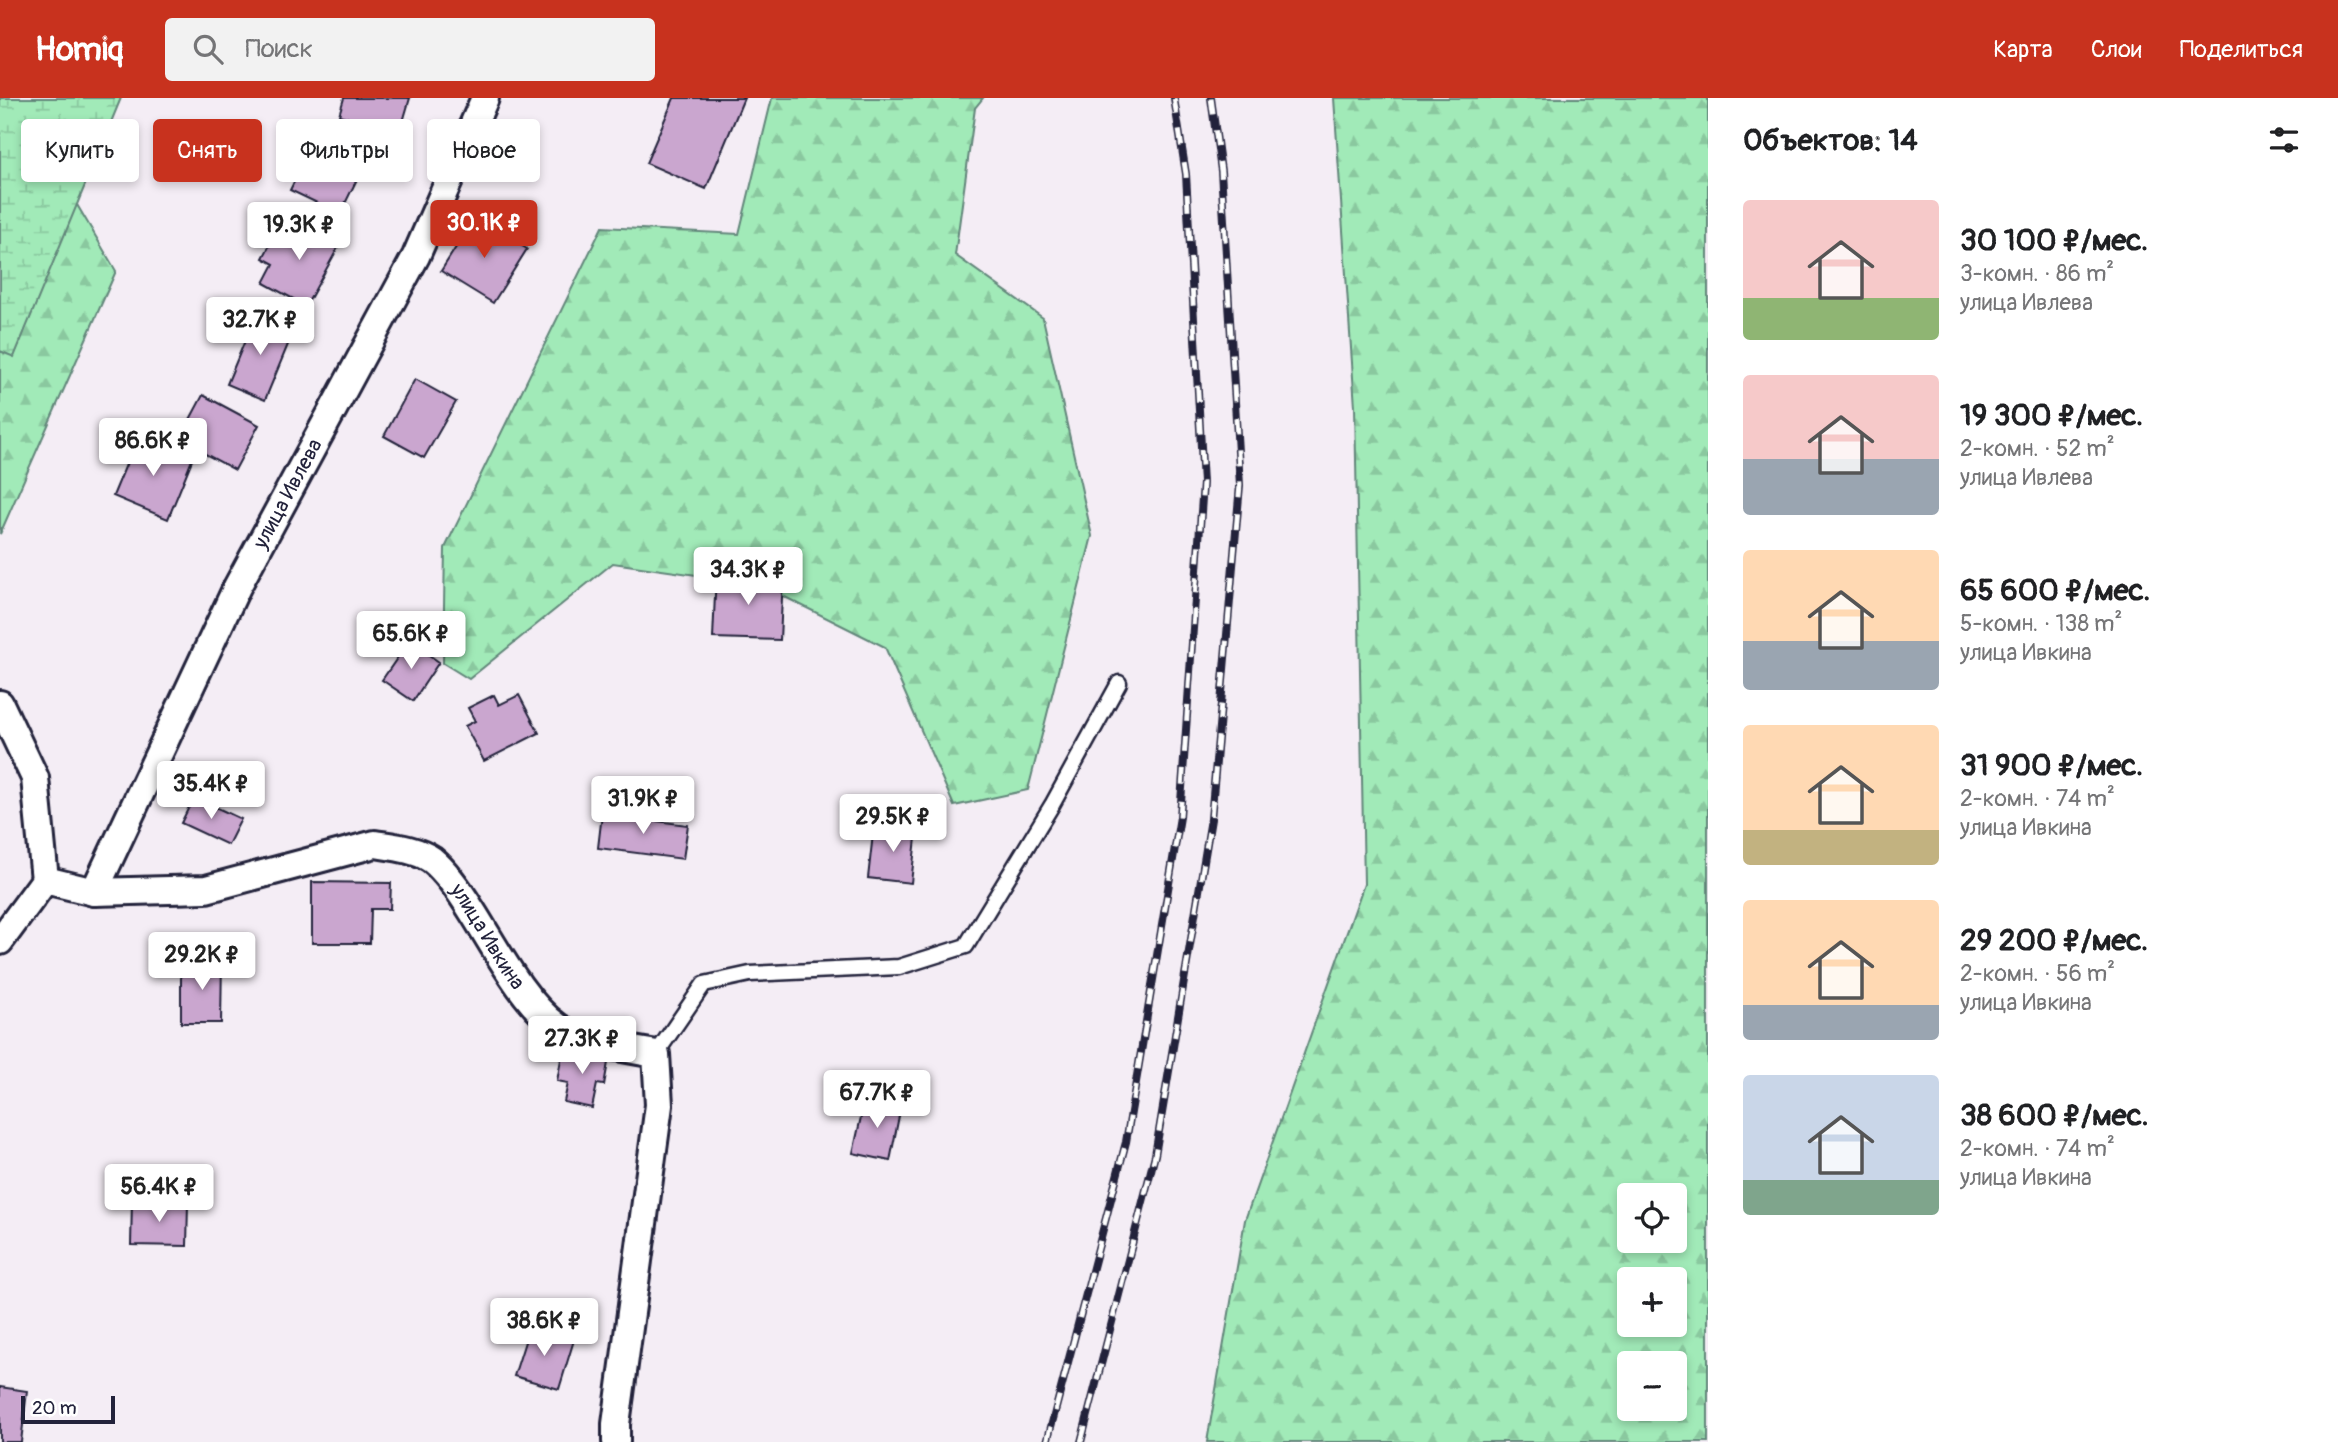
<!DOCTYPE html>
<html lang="ru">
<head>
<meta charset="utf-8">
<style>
  :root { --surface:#fff; --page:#f2f2f2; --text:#202124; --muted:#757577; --accent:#c8321e }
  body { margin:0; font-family:Pangolin,sans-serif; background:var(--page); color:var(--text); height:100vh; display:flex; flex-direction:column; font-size:26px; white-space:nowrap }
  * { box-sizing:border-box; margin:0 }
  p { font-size:23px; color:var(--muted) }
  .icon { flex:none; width:38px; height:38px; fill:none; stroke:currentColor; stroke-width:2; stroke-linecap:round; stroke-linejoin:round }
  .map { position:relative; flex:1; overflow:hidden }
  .drawer { display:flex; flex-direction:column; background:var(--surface); width:630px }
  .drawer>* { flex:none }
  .top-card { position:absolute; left:21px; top:21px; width:665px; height:63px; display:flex; gap:14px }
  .buttons { position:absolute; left:1617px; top:1085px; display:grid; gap:14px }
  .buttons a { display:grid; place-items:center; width:70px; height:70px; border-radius:7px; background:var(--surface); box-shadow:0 4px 10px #0003; font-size:35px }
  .scale { position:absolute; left:21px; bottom:18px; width:94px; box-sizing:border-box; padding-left:7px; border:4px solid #22223b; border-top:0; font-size:19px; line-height:24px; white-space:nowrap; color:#22223b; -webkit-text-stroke:5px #fff; paint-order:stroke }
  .price { position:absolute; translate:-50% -60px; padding:0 16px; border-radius:7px; background:#fff; color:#222; font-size:23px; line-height:46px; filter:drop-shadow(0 2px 4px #0008) }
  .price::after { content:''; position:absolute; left:50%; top:42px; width:21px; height:16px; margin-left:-10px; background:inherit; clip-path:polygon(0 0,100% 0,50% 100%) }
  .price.current { background:var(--accent); color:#fff }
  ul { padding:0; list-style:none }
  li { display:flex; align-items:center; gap:21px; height:175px; padding:0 35px }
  li span { display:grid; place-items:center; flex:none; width:196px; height:140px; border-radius:7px; color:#555 }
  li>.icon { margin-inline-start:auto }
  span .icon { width:84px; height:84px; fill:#fffc; stroke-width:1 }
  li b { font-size:30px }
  h2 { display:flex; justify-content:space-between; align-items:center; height:84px; padding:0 35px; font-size:30px }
  .tag { padding:0 24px; border-radius:7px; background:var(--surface); box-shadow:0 4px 10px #0003; font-size:24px; line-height:63px }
  .tag.current { background:var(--accent); color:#fff }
  header { display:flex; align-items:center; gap:42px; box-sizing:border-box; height:98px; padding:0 35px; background:var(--accent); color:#fff }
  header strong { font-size:33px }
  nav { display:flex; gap:38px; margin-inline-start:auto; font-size:24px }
  .search { width:490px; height:63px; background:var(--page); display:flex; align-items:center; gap:18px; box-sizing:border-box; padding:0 24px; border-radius:7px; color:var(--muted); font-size:26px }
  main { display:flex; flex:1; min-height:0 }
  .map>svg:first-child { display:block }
</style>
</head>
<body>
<header>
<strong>Homiq</strong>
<div class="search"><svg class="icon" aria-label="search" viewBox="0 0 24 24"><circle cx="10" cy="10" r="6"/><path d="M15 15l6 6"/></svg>Поиск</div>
<nav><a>Карта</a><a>Слои</a><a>Поделиться</a></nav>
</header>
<main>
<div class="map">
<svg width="1708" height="1344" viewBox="0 0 1708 1344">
  <defs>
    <pattern id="forest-firs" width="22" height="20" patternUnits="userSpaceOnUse" patternTransform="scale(1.75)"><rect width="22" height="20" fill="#a1eab8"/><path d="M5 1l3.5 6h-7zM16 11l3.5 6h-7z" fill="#8ac89f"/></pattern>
    <pattern id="wetland-marsh" width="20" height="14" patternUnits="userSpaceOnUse" patternTransform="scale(1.75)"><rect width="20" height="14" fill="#a1eab8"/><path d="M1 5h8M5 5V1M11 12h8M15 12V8" fill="none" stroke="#8ac89f"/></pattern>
  </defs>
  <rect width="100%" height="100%" fill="#f4edf5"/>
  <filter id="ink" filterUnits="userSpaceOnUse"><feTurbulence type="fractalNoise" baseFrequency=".0143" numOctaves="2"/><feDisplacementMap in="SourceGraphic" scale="14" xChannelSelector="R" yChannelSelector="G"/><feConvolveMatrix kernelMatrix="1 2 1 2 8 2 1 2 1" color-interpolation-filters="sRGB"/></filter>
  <g filter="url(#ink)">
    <path fill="url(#forest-firs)" stroke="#62867a" stroke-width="2" fill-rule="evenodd" d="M772,0H983L975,10L955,157L1043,220L1092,438L1028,692L954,708L885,549L759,486L613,465L469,581L443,565L445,450L602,129L739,136Z
      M1334,0H1708V1344H1207L1245,1122L1364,786L1355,309ZM1675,1097V1143H1629V1097ZM1675,1181V1227H1629V1181ZM1675,1265V1311H1629V1265Z
      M76,105L116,173L0,436V253L14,258Z"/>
    <path fill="url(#wetland-marsh)" stroke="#62867a" stroke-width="2" d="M0,0H121L14,259L0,253Z"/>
    <path fill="#caa6cf" stroke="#22223b" stroke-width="2" d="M344,0H410L400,34L339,17Z
      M674,0H744L706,91L646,65Z
      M311,50L361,73L340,116L290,92Z
      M475,119L527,151L493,205L441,173Z
      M294,123L339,148L306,208L264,185L274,166L263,160L275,137L284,142Z
      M256,216L294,232L265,302L227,286Z
      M415,281L456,304L424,360L384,338Z
      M203,297L259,327L235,372L179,342Z
      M137,340L192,362L168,421L113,398Z
      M716,475L783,478L780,542L713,540Z
      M409,543L439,564L413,603L382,582Z
      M494,597L499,607L519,597L539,635L484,663L465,628L475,623L468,610Z
      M194,699L241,721L228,747L181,725Z
      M602,716L688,727L683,761L598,750Z
      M874,727L917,731L911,785L868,780Z
      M312,784L391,785L390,811H371L370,845H312Z
      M195,860H222L221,925H181V870H195Z
      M563,951L609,959L604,987L597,986L592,1010L564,1004L568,985L557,983Z
      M865,1001L901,1008L890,1063L853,1055Z
      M132,1103L188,1105L187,1148L131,1147Z
      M530,1228L574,1242L559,1291L514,1278Z
      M0,1289L27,1293L21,1344H0Z"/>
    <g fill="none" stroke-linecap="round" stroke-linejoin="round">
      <defs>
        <path id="service" d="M656,956L704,886L750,876L899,869L966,848L1052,707L1119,585"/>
        <g id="minor">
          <path d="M0,606L35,680L45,782"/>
          <path id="s1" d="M45,782L94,794L206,791L375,746C394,749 416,751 432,762C448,775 461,795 472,813C495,849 523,904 558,929C576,943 632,952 656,956L659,1007L616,1326V1344"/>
          <path id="s2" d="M94,794L237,489L416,158L485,0"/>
          <path d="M0,843L45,782"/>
        </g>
      </defs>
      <use href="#service" stroke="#22223b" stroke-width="19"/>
      <use href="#minor" stroke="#22223b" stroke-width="32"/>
      <use href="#service" stroke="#fff" stroke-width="14"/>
      <use href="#minor" stroke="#fff" stroke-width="26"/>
      <defs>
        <path id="rail" d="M1047,1344L1126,1044L1180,719L1203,385L1186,76L1174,0
          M1081,1344L1155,1057L1211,721L1240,387L1221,73L1211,0"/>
      </defs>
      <use href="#rail" stroke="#22223b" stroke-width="8"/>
      <use href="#rail" stroke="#fff" stroke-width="5" stroke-dasharray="16" stroke-linecap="butt"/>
    </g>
  </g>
  <g text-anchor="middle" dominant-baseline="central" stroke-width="5" stroke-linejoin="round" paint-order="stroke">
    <g font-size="21" fill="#22223b" stroke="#fff">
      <text stroke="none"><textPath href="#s2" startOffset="443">улица Ивлева</textPath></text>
      <text stroke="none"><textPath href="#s1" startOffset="492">улица Ивкина</textPath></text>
    </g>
  </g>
</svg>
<div class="buttons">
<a><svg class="icon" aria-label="locate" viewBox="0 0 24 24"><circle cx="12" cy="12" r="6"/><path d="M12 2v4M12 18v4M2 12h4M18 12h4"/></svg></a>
<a>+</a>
<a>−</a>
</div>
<div class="scale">20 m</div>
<b class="price current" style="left:484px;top:162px">30.1K ₽</b>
<b class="price" style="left:299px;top:164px">19.3K ₽</b>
<b class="price" style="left:260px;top:259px">32.7K ₽</b>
<b class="price" style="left:153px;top:380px">86.6K ₽</b>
<b class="price" style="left:748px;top:509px">34.3K ₽</b>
<b class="price" style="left:411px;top:573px">65.6K ₽</b>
<b class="price" style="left:211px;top:723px">35.4K ₽</b>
<b class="price" style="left:643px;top:738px">31.9K ₽</b>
<b class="price" style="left:893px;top:756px">29.5K ₽</b>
<b class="price" style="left:202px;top:894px">29.2K ₽</b>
<b class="price" style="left:582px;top:978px">27.3K ₽</b>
<b class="price" style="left:877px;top:1032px">67.7K ₽</b>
<b class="price" style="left:159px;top:1126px">56.4K ₽</b>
<b class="price" style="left:544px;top:1260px">38.6K ₽</b>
<div class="top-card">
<a class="tag">Купить</a>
<a class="tag current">Снять</a>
<a class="tag">Фильтры</a>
<a class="tag">Новое</a>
</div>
</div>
<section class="drawer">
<h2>Объектов: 14<svg class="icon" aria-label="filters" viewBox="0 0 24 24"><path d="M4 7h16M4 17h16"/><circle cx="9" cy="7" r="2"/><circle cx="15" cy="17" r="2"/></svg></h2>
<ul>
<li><span style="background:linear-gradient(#f6c9c9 70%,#8fb573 0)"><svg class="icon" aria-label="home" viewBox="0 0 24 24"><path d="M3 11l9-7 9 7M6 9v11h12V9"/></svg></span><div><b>30 100 ₽/мес.</b><p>3-комн. · 86 m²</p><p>улица Ивлева</p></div></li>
<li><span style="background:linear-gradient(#f6c9c9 60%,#9aa5b1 0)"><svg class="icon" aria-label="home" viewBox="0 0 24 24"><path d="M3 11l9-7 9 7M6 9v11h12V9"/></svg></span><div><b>19 300 ₽/мес.</b><p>2-комн. · 52 m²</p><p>улица Ивлева</p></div></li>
<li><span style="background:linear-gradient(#ffd9b3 65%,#9aa5b1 0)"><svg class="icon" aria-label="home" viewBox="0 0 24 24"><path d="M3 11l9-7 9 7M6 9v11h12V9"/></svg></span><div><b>65 600 ₽/мес.</b><p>5-комн. · 138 m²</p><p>улица Ивкина</p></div></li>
<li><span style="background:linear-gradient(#ffd9b3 75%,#c2b280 0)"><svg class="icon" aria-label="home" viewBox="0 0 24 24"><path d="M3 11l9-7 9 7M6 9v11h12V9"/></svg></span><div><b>31 900 ₽/мес.</b><p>2-комн. · 74 m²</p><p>улица Ивкина</p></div></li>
<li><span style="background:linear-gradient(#ffd9b3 75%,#9aa5b1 0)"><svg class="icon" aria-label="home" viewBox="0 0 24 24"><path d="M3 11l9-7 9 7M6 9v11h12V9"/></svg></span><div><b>29 200 ₽/мес.</b><p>2-комн. · 56 m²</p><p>улица Ивкина</p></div></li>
<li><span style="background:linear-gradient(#c9d6e8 75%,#7fa58c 0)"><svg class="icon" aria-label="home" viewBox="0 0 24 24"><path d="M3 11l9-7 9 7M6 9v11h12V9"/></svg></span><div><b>38 600 ₽/мес.</b><p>2-комн. · 74 m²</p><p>улица Ивкина</p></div></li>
</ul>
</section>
</main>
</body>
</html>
